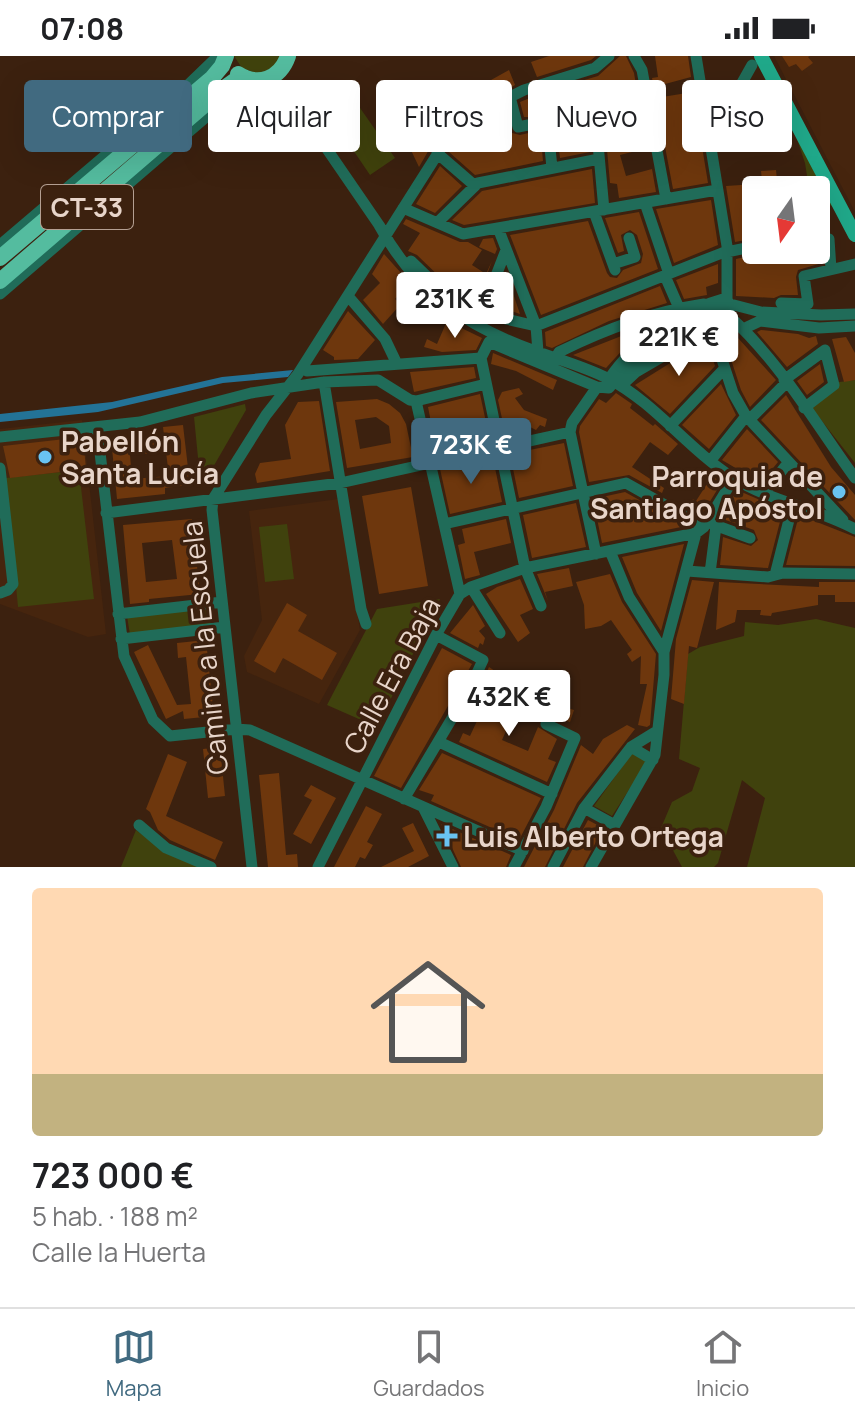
<!DOCTYPE html>
<html lang="es">
<head>
<meta charset="utf-8">
<style>
  :root { --surface:#fff; --page:#f2f2f2; --text:#202124; --muted:#757577; --line:#e0e0e0; --accent:#416a80 }
  body { margin:0; font-family:Manrope,sans-serif; background:var(--page); color:var(--text); height:100vh; display:flex; flex-direction:column; font-size:30px; white-space:nowrap }
  * { box-sizing:border-box; margin:0 }
  p { font-size:26px; color:var(--muted) }
  .icon { flex:none; width:44px; height:44px; fill:none; stroke:currentColor; stroke-width:2; stroke-linecap:round; stroke-linejoin:round }
  .map { position:relative; height:811px; overflow:hidden }
  .details { display:flex; flex-direction:column; background:var(--surface); flex:1 }
  .details>* { flex:none }
  .banner { position:absolute; left:24px; top:24px; width:808px; height:72px; display:flex; gap:16px }
  .needle { width:52px; rotate:194deg }
  .buttons { position:absolute; left:742px; top:120px; display:grid; gap:16px }
  .buttons a { display:grid; place-items:center; width:88px; height:88px; border-radius:8px; background:var(--surface); box-shadow:0 8px 32px #0002; font-size:40px }
  .price { position:absolute; translate:-50% -68px; padding:0 18px; border-radius:8px; background:#fff; color:#222; font-size:26px; line-height:52px; filter:drop-shadow(0 2px 4px #0008) }
  .price::after { content:''; position:absolute; left:50%; top:48px; width:24px; height:18px; margin-left:-12px; background:inherit; clip-path:polygon(0 0,100% 0,50% 100%) }
  .price.selected { background:var(--accent); color:#fff }
  ul { padding:0; list-style:none }
  li { display:grid; align-content:center; gap:16px; height:424px; padding:0 32px }
  li+li { border-top:2px solid var(--line) }
  li span { display:grid; place-items:center; height:248px; border-radius:8px; color:#555 }
  li>.icon { margin-inline-start:auto }
  span .icon { width:144px; height:144px; fill:#fffc; stroke-width:1 }
  li b { font-size:34px }
  .pill { padding:0 28px; border-radius:8px; background:var(--surface); box-shadow:0 8px 32px #0002; font-size:28px; line-height:72px }
  .pill.selected { background:var(--accent); color:#fff }
  .status { display:flex; justify-content:space-between; align-items:center; height:56px; padding:0 40px; background:var(--surface); direction:ltr }
  .status svg { height:22px; fill:currentColor }
  .tab-bar { display:flex; justify-content:space-around; align-items:center; height:112px; border-top:2px solid var(--line); background:var(--surface); font-size:22px; color:var(--muted) }
  .tab-bar a { display:grid; justify-items:center; gap:4px }
  .tab-bar .selected { color:var(--accent) }
  .map>svg:first-child { display:block }
</style>
</head>
<body>
<div class="status"><b>07:08</b><svg viewBox="0 0 49 12"><path d="M0 12V9h3v3zM5 12V6h3v6zM10 12V3h3v9zM15 12V0h3v12zM26 1h20v11H26zM47 4h2v5h-2z"/></svg></div>
<div class="map">
<svg width="855" height="811" viewBox="0 0 855 811">
  <rect width="100%" height="100%" fill="#3c210f"/>
  <path fill="#46250e" d="M774,0H855V156L829,106Z
    M82,364L106,578L88,581L0,548V373Z
    M339,443L360,574L319,648L247,616L244,600L262,564L249,455Z"/>
  <path fill="#40420d" d="M234,0H281L273,12L258,18L242,12Z
    M358,49L395,102L370,119L334,66Z
    M793,71L838,155L821,142L823,133L808,126L805,107Z
    M855,324V407L807,346L832,327Z
    M245,348L246,354L201,432L194,361Z
    M79,414L94,543L18,551L6,422Z
    M287,468L294,523L265,526L259,471Z
    M440,543L377,671L327,649L377,553Z
    M209,550L211,569L130,579L127,560Z
    M816,563L855,572V811H747L765,742L742,724L718,807L714,811H682L661,772L672,746L692,735L700,712L679,703L688,598L700,591L744,580L745,566L778,569Z
    M632,697L647,706L612,760L594,750Z
    M136,774L166,796L199,811H121Z"/>
  <path fill="#237397" d="M293,314L288,321L223,327L98,356L0,366V358L112,346L222,321Z"/>
  <path fill="#6e370d" fill-rule="evenodd" d="M549,0H596L591,4L537,21L531,6Z
    M620,0H626L634,17L637,35L589,61L590,96L560,102L558,87L567,85L561,31L598,20Z
    M655,0H688L691,21L654,31L652,22L658,21Z
    M782,0H810L808,1L813,7L802,15L796,8L789,11Z
    M509,14L515,29L465,61L455,44Z
    M730,31L722,46L715,61L710,34Z
    M545,36L548,64L542,66L540,72L543,105L475,119L449,96H458L453,89L505,55L512,77L520,79L533,76L536,67L531,61H524L520,46Z
    M693,36L708,127L673,133L660,64L666,60H659L656,42Z
    M746,37L765,47L760,79H764L761,91L745,92L748,81L725,78Z
    M621,62L624,71L612,75L618,90L630,82L645,79L648,92L620,99L626,120L652,113L656,136L619,142L617,128L610,127L605,71Z
    M409,90L430,92L419,111Z
    M440,110L462,130L435,157L416,148Z
    M592,113L595,147L464,169L452,164L482,135Z
    M776,114L778,134H763L761,115Z
    M756,128V182L735,186L726,130Z
    M711,144L718,189L674,207L656,153Z
    M639,156L658,213L541,259L510,179L588,165L607,217L610,221L617,222L623,214L641,207L643,198L637,179L630,174L621,179L624,195L618,197L605,162Z
    M406,163L460,186H468L482,194L472,209L486,218L492,205L482,232L483,240L490,243L496,241L506,217L520,258L463,239L447,228L417,199L408,195L420,177L403,168Z
    M493,182L497,193L495,198L479,191L483,183Z
    M816,192H821L822,207L798,214L796,221L798,239H781L774,242L736,240V203L758,198L763,194Z
    M384,198L410,227L395,243L401,248L383,268L363,244L380,227L372,218Z
    M718,208V227L706,231L707,239L684,243L676,224Z
    M660,230L667,247L609,265L552,292L546,290L545,276Z
    M348,255L375,284L358,303L334,304V301L323,294Z
    M447,265L482,282L476,294L442,296L424,291L427,283L437,288Z
    M652,268L626,290L606,312L573,299Z
    M729,272L776,324L750,351L741,334L722,276Z
    M761,274L798,278L809,282L816,280L818,288L787,311L757,276Z
    M846,281L855,297V324L844,326L832,283Z
    M707,284L715,310L670,358L635,329Z
    M493,297L557,324L553,334L516,315L491,308Z
    M820,308L824,326L807,339L797,325Z
    M474,311L476,322L414,336L410,316Z
    M721,328L736,359L709,393L682,369Z
    M519,332L523,338L515,342L524,354L547,363L545,371L540,369L536,374L528,370L523,378L506,381L498,344L502,336Z
    M616,337L632,348L630,352L653,370L655,368L678,388L668,399L650,386L632,411L664,432L662,437L629,419L589,426L579,376L580,370L599,343L606,347Z
    M480,338L490,385L437,397L428,351Z
    M786,339L831,411L855,439V464L761,364Z
    M377,343L389,348L400,357L406,368L413,401L347,412L336,346ZM376,361L389,370L391,387L360,393L355,364Z
    M319,345L330,415L257,427L255,418L260,407L291,403L285,369L298,346Z
    M183,369L190,429L165,432V438L117,443L111,382L164,379L163,371ZM166,396L169,420L132,423L130,399Z
    M747,373L778,406L761,427L722,404Z
    M83,381L86,413L10,422L3,390Z
    M564,387L573,430L519,442L510,398Z
    M493,402L502,446L450,458L440,413Z
    M712,420L722,426L701,460L687,452L693,443L696,445Z
    M411,431L428,530L379,538L362,440Z
    M737,434L783,454L768,512L720,509L723,481L751,490L758,484L754,474L720,462Z
    M625,436L686,470L602,487L593,443Z
    M576,447L586,491L532,502L523,459Z
    M799,459L855,481V510L786,509Z
    M192,463L200,538L149,543V546L130,548L123,469ZM172,484L177,523L146,526L142,487Z
    M506,463L511,487L474,496L480,519L465,523L458,489L465,487L462,473Z
    M684,488L661,575L637,537L622,501Z
    M569,512L573,530L545,536L548,545L537,518Z
    M610,518L622,546L656,598L650,669L647,671L638,669L647,628H640L641,600L632,606L627,598L632,594L611,564L601,570L585,573L584,549L576,526Z
    M520,523L533,553L520,559L530,577L518,586L486,538L497,531Z
    M692,524L714,526L697,592L689,590L684,648L671,643L676,583Z
    M719,526L819,531V526H855V546H835V539H818V549L772,557L771,560L760,559L761,554H737L735,566L716,574Z
    M287,547L307,559L298,575L337,597L322,624L283,602L275,617L254,605Z
    M473,549L485,570L479,575L485,582L483,589L480,587L478,592L450,577Z
    M206,584L214,660L184,663L183,655L166,663L134,596L148,589L177,649L191,648L186,601L178,602L177,587Z
    M442,592L472,608L401,732L374,720Z
    M489,611L495,615L489,628L504,639L497,652L513,659L502,684L528,695L538,671L557,683L548,703L556,706L547,726L459,686L463,677L470,680L490,637L480,631Z
    M564,651L574,654L570,666L560,663Z
    M627,669L635,673L577,747L545,811H524L554,754L581,689L593,698L603,683Z
    M220,691L225,740L208,742L203,693Z
    M442,697L541,742L519,784L431,745L434,739L419,734Z
    M168,698L187,706L166,760L223,786L215,804L170,784L158,774L150,756L146,753Z
    M279,717L286,799L297,798L298,811H268L259,719Z
    M311,729L336,742L311,788L293,778L312,744L304,740Z
    M366,750L382,758L367,786L373,789L365,803L360,801L355,811H334Z
    M588,764L603,772L583,811H563Z
    M413,767L429,800L408,811H381L414,795L402,772Z
    M441,768L511,799L506,811H461Z"/>
  <g fill="none" stroke-linecap="round" stroke-linejoin="round">
    <path stroke="#206c59" stroke-width="11" d="M634,0L642,14L666,143
      M696,0L727,190V242L730,261
      M262,25L282,32L296,48L379,169C415,235 465,270 535,295C560,304 586,311 609,323C655,347 688,393 732,421C769,445 816,452 855,473
      M510,41L518,71L528,69
      M548,72L552,112
      M709,77L720,71L729,50L752,9
      M437,97L474,129
      M645,147L669,218
      M403,152L463,178L717,134
      M604,154L596,66L646,40
      M594,156L615,214
      M438,166L478,127L599,103
      M498,172L536,270L538,296
      M816,184L829,183L831,213
      M0,189L188,29L218,0
      M411,205L442,235L459,247L493,260L536,270L722,197L756,190
      M613,208L635,201L629,182
      M665,220L679,252
      M490,235L506,194
      M0,238L234,37L258,25
      M348,240L385,283L397,308
      M781,247L808,248L804,220L855,208
      M730,261C777,302 818,371 855,422
      M711,270L733,337L746,360L843,464
      M743,273L760,265L819,272L855,270
      M556,301L559,296C606,273 651,256 704,248
      M481,302L489,286L597,331L609,332L627,311L658,288L721,250L734,249L761,256L821,259L855,258
      M481,302L525,512L541,550
      M307,315L481,302
      M609,323C634,285 682,254 726,242
      M784,324L825,294L834,329L804,352
      M324,326L361,553L366,568
      M621,330L636,316L730,261
      M416,345L460,538
      M749,364L786,327
      M670,370L724,313
      M97,371L124,600L153,664L170,680L236,673L250,674L523,795
      M0,381L140,366L251,337L324,326L378,324L410,344L416,345L486,328
      M711,404L746,360
      M0,412L13,528L8,534L0,537
      M764,437L788,407
      M106,457L340,427L570,376
      M444,468L626,427L704,471
      M712,468L750,482
      M610,495L629,541L664,596
      M596,498L570,376L572,367L597,331
      M687,515L768,521L783,517L855,518
      M710,517L716,470
      M775,519L793,448
      M471,531L500,577
      M118,558L222,546
      M121,583L225,571
      M439,686L552,738
      M631,691L653,704
      M404,743L470,632L483,604L436,579
      M423,751L453,811
      M584,752L615,769
      M139,769L166,792L211,811
      M252,811L212,454L213,443L266,359L298,318L447,83L510,41L524,34L595,12L609,0
      M318,811L436,579L460,538L471,531L525,512L696,477L704,471L734,422
      M514,811L546,751L575,682L546,668
      M553,811L584,752L631,691L657,675
      M591,811L655,699L664,619V596L696,477"/>
    <path stroke="#20a98a" stroke-width="14" d="M761,0L855,179"/>
    <path stroke="#54bc9f" stroke-width="16" d="M238,18C258,31 280,23 288,0
      M0,202L212,22L222,10L226,0
      M0,225L223,33L237,23L244,22"/>
  </g>
  <g fill="#69c3f1" stroke="#3c210f" stroke-width="3">
    <circle cx="45" cy="401" r="8"/>
    <circle cx="839" cy="436" r="8"/>
    <path d="M443 768h8v8h8v8h-8v8h-8v-8h-8v-8h8z"/>
  </g>
  <g text-anchor="middle" dominant-baseline="central" stroke-width="7" stroke-linejoin="round" paint-order="stroke">
    <rect fill="#3c210f" stroke="#b49f92" stroke-width="2" x="41" y="129" width="92" height="44" rx="6"/>
    <g font-size="26" font-weight="bold" fill="#e8d5ca">
      <text x="87" y="151">CT-33</text>
    </g>
    <g font-size="28" font-weight="bold" fill="#e8d5ca" stroke="#3c210f" text-anchor="start">
      <text x="61" y="385">Pabellón<tspan x="61" dy="32">Santa Lucía</tspan></text>
      <text x="823" y="420" text-anchor="end">Parroquia de<tspan x="823" dy="32">Santiago Apóstol</tspan></text>
      <text x="463" y="780">Luis Alberto Ortega</text>
    </g>
    <g font-size="28" fill="#e8d5ca" stroke="#3c210f">
      <text transform="translate(204 592) rotate(-96)">Camino a la Escuela</text>
      <text transform="translate(391 619) rotate(-62)">Calle Era Baja</text>
    </g>
  </g>
</svg>
<div class="buttons">
<a><svg class="needle" viewBox="-14 -14 28 28"><path d="M0-13l5 13h-10z" fill="#e53935"/><path d="M0 13l5-13h-10z" fill="#757577"/></svg></a>
</div>
<b class="price" style="left:455px;top:284px">231K €</b>
<b class="price" style="left:679px;top:322px">221K €</b>
<b class="price selected" style="left:471px;top:430px">723K €</b>
<b class="price" style="left:509px;top:682px">432K €</b>
<div class="banner">
<a class="pill selected">Comprar</a>
<a class="pill">Alquilar</a>
<a class="pill">Filtros</a>
<a class="pill">Nuevo</a>
<a class="pill">Piso</a>
</div>
</div>
<section class="details">
<ul>
<li><span style="background:linear-gradient(#ffd9b3 75%,#c2b280 0)"><svg class="icon" aria-label="home" viewBox="0 0 24 24"><path d="M3 11l9-7 9 7M6 9v11h12V9"/></svg></span><div><b>723 000 €</b><p>5 hab. · 188 m²</p><p>Calle la Huerta</p></div></li>
</ul>
</section>
<nav class="tab-bar">
<a class="selected"><svg class="icon" aria-label="map" viewBox="0 0 24 24"><path d="M3 6l6-2 6 2 6-2v14l-6 2-6-2-6 2zM9 4v14M15 6v14"/></svg>Mapa</a>
<a><svg class="icon" aria-label="saved" viewBox="0 0 24 24"><path d="M7 4h10v16l-5-4-5 4z"/></svg>Guardados</a>
<a><svg class="icon" aria-label="home" viewBox="0 0 24 24"><path d="M3 11l9-7 9 7M6 9v11h12V9"/></svg>Inicio</a>
</nav>
</body>
</html>
